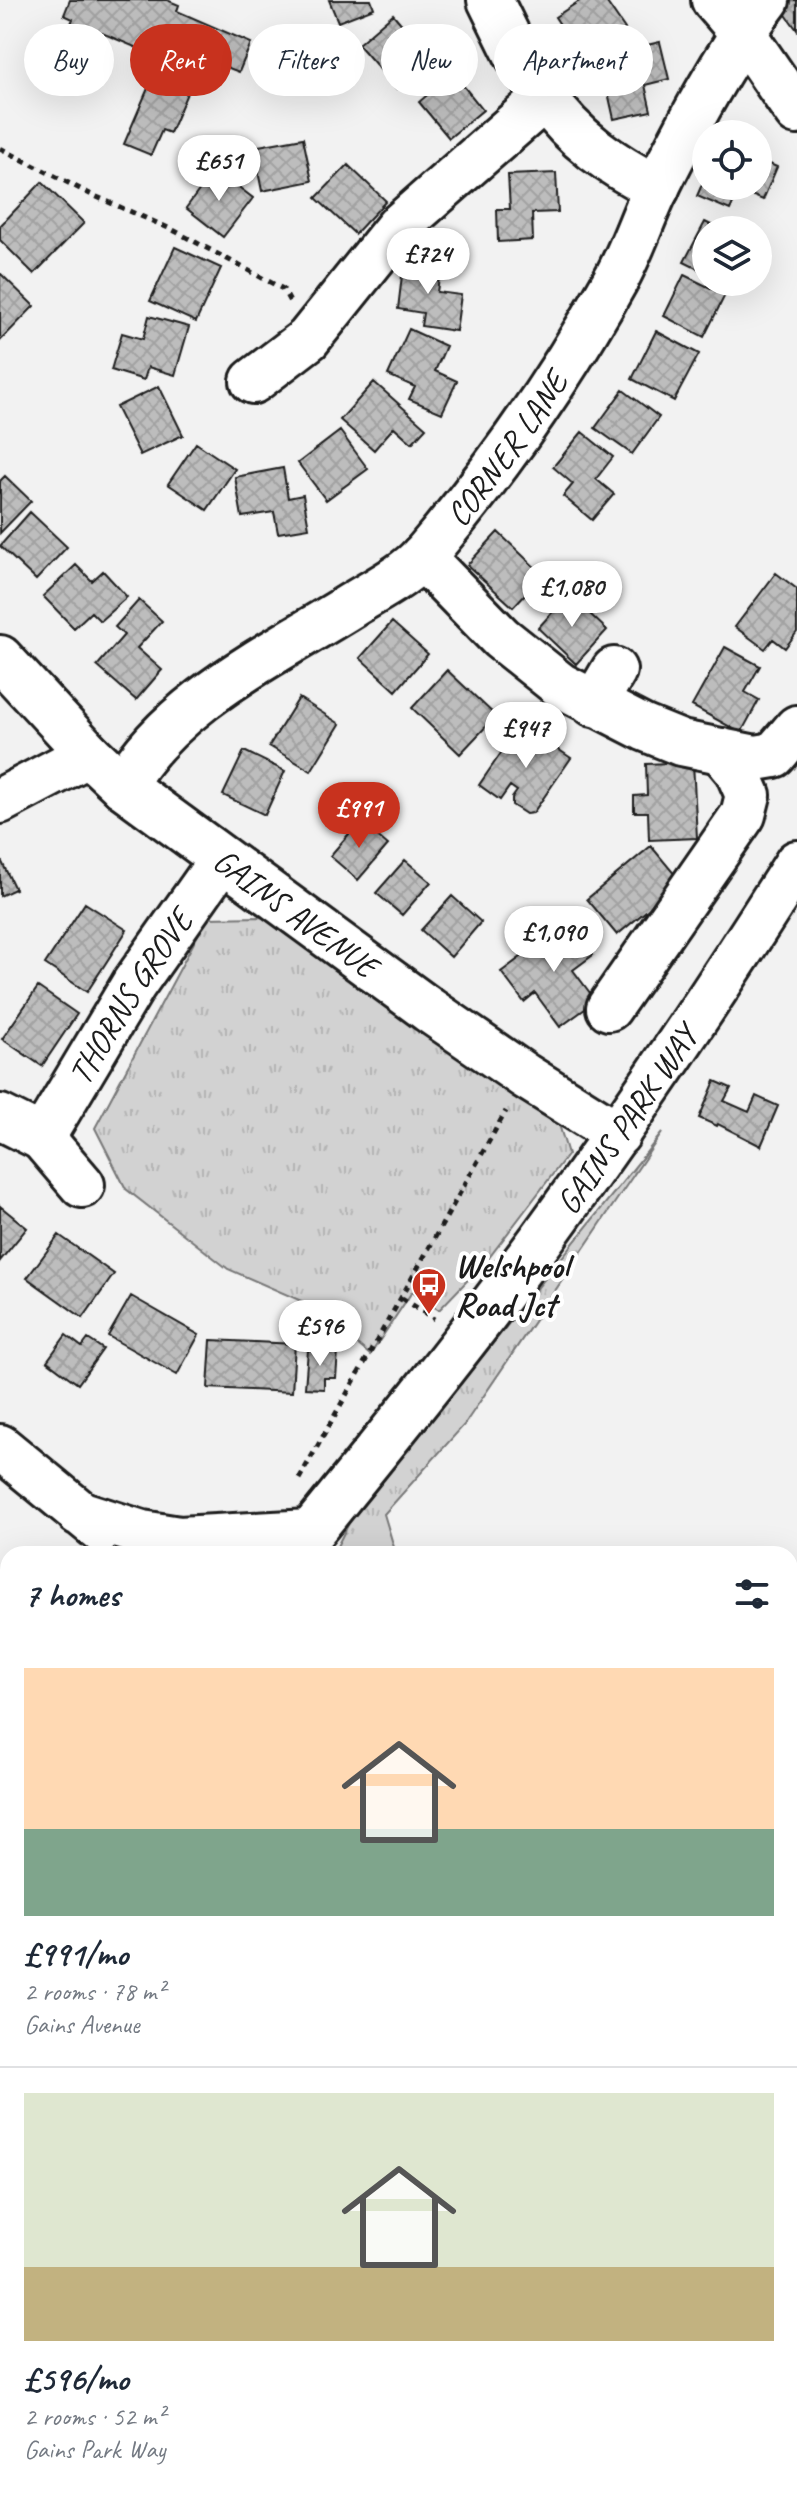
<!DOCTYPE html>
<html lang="en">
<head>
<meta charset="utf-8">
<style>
  :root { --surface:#fff; --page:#f6f6f7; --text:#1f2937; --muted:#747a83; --line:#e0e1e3; --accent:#c8321e }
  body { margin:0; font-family:Caveat,sans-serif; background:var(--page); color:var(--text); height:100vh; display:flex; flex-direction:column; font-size:30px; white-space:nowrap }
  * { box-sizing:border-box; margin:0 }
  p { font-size:26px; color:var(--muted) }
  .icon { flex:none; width:44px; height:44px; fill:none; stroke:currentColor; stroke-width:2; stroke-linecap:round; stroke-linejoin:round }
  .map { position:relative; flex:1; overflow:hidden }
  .drawer { position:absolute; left:0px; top:1546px; width:798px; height:962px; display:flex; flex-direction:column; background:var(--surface); border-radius:24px 24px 0 0; box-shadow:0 8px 32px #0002 }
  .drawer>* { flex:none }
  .banner { position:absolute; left:24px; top:24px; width:750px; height:72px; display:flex; gap:16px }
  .buttons { position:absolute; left:692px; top:120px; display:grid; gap:16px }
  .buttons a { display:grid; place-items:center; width:80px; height:80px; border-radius:50%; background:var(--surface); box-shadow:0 8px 32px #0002; font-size:40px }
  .price { position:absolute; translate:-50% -68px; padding:0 18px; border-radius:28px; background:#fff; color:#222; font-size:26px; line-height:52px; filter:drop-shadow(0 2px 4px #0008) }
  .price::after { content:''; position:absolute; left:50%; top:48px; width:24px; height:18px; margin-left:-12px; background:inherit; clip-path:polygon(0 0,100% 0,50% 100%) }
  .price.current { background:var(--accent); color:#fff }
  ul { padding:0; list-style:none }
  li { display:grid; align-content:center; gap:16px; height:424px; padding:0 24px }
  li+li { border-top:2px solid var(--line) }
  li span { display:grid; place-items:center; height:248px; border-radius:0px; color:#555 }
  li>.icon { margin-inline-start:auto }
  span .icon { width:144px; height:144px; fill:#fffc; stroke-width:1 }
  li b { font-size:34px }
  h2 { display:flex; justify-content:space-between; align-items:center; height:96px; padding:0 24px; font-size:34px }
  .pill { padding:0 28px; border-radius:36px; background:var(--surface); box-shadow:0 8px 32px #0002; font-size:28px; line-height:72px }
  .pill.current { background:var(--accent); color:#fff }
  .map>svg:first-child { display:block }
</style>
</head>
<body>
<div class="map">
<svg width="797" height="2507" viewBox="0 0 797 2507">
  <defs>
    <pattern id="grass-tufts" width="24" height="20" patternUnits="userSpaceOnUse" patternTransform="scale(2)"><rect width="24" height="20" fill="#d2d2d2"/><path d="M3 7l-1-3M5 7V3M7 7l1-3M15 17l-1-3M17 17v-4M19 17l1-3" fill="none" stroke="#b4b4b4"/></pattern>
    <pattern id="building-cross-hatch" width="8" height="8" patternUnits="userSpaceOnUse" patternTransform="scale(2)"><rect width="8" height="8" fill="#bdbdbd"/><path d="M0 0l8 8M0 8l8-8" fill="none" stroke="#a2a2a2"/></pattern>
  </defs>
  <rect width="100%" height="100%" fill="#f2f2f2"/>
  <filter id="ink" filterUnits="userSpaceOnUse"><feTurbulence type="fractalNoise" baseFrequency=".0125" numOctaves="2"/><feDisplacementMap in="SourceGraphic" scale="16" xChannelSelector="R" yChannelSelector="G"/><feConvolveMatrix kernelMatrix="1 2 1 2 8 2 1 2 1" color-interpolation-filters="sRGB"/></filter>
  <g filter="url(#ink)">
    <path fill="url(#grass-tufts)" stroke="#777" stroke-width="2" d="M262,917L558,1121L568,1154L488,1259L439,1310L412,1292L370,1355L313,1306L228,1269L126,1189L95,1128L207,918Z
      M662,1133L464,1425L384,1514L396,1554H333L350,1521Z"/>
    <path fill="url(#building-cross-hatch)" stroke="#1c1c1c" stroke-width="2" d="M70,0H167L179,5L177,11L251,43L239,72L211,61L202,82L193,79L170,133L162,130L151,155L124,144L161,58L88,27L80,45L64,39L73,19L64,15Z
      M329,0H371L374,8L338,22Z
      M581,0H605L625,29L582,58L555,17Z
      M797,0V30L776,1Z
      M393,14L432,60L397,89L358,44Z
      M660,42L669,79L645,85L651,111L614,119L603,70L625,65L621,51Z
      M453,73L483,110L449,138L419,102Z
      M303,138L312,181L262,191L253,147Z
      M758,159L777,167L763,200L739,190L730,210L697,196L706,175V186H758Z
      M348,165L386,201L355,234L316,198Z
      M215,169L253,198L223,237L186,208Z
      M556,173L558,212L532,213L533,240L498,242L497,209H510L508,175Z
      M42,182L84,223L34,274L0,240V226Z
      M705,222L721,230H706V273L684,262Z
      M175,247L221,268L196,322L150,301Z
      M404,259L441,264L437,292L461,295L456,331L421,326L423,313L398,309Z
      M1,274L34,306L0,341V274Z
      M684,275L725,295L704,337L664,316Z
      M149,316L189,327L175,375L148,367L144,380L111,370L122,333L143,339Z
      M409,329L446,346L435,371L457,381L442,413L409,399L415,387L388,375Z
      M656,331L699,354L674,401L632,379Z
      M374,382L426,428L412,443L394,427L374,450L340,420Z
      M159,386L183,435L140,455L116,407Z
      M623,390L659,417L632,454L595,428Z
      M340,431L368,469L326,500L298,463Z
      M582,432L613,457L596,479L614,494L592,520L563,496L573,484L553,467Z
      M196,443L235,469L207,510L168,484Z
      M283,468L288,498L303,495L309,528L278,533L274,512L242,517L235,477Z
      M5,476L31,501L0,533V481Z
      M30,512L67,547L36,580L0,546Z
      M498,532L543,575L513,607L467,565Z
      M76,565L92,581L103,571L127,597L100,621L91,612L74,628L43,596Z
      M776,573L797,589V632L785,648L773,639L765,649L735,627Z
      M569,594L607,630L576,664L538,628Z
      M139,600L162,621L137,648L162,670L136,700L97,666L124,635L115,627Z
      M392,622L428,654L396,691L360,658Z
      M725,647L760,666L745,692L759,700L741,733L692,706Z
      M447,670L496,716L460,754L412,708Z
      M299,698L340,724L311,771L269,746Z
      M521,724L571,758L533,813L526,814L512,805V798L517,791L510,786L500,800L479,785Z
      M244,751L285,771L265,815L223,795Z
      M693,762L697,838L649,840L648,812H634V796L647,795L646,764Z
      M360,821L388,845L358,880L330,856Z
      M651,846L681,882L617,935L587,899Z
      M0,858L15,889L0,896Z
      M405,860L431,882L402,915L376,893Z
      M452,896L481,922L451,957L421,930Z
      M85,903L127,930L87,992L45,964Z
      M569,921L593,955L573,970L596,1001L560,1027L535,993L524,1002L501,972Z
      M38,987L77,1014L42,1066L2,1039Z
      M715,1081L731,1088L724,1101L749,1112L756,1096L778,1106L761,1146L718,1124L717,1126L699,1118Z
      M0,1206L27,1228L0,1261Z
      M59,1235L114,1274L83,1318L27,1278Z
      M131,1296L199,1335L177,1375L108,1336Z
      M66,1335L82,1347L88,1339L103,1349L78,1384L47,1361Z
      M211,1340L295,1344L292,1392L208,1388Z
      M308,1350L338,1352L336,1378H324V1389L305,1388Z
      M207,2500H277L284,2505L202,2507Z"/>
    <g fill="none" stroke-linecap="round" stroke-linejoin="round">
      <defs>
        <g id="minor">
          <path d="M490,0L516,53L545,98"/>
          <path d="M714,0L742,32L797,112"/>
          <path d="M253,381L308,339L398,227L545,98C574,139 612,165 657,188"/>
          <path d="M422,557L501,638L560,685L644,728L681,743L756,758L774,755L797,728"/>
          <path id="s1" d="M0,658L89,754L123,786L429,1010L525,1076L618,1134"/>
          <path d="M594,704L614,670"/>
          <path id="s2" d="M123,786C169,703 274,654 352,605C376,590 407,575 426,553C498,468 561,378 615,281C632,251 642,218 657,187C688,125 725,55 767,0"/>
          <path d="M0,801L89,754"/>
          <path d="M609,1008L743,815L748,795L737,770L721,751"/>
          <path d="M0,1117L42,1138"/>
          <path id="s3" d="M82,1185L42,1138L134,984L222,859"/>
          <path id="s4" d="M293,1554C377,1451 462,1347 541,1240C631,1117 716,991 797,863"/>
          <path d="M0,1601L8,1610"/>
          <path d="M0,1899L8,1891"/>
          <path d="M0,2112L8,2120"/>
          <path d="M0,2441L8,2444"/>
        </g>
        <path id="major" d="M0,1447L101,1530
          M79,1513L142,1533L179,1539L310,1532
          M790,2055L797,2060"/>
      </defs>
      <use href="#minor" stroke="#1c1c1c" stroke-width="50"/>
      <use href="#major" stroke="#1c1c1c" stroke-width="50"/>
      <path stroke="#1c1c1c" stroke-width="5" stroke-dasharray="6 6" stroke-linecap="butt" d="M0,148L90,194L173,230L283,289L290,302
        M402,1298L434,1319
        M299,1479L506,1111"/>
      <use href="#minor" stroke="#fff" stroke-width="44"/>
      <use href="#major" stroke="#fff" stroke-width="44"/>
    </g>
  </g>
  <defs>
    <symbol id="bus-pin" viewBox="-11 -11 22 30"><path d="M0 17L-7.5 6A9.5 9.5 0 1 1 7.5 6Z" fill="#c8321e" stroke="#fff"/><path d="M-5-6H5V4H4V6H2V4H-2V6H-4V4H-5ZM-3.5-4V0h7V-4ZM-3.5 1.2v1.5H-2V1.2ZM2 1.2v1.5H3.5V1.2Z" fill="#fff"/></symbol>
  </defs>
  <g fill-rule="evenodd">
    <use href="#bus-pin" x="409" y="1265" width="40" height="54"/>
  </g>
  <g text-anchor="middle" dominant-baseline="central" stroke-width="8" stroke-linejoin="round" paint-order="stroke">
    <g font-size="34" fill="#1c1c1c" stroke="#fff">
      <text stroke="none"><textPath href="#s2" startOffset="518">CORNER LANE</textPath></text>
      <text stroke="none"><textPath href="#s1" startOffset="392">GAINS AVENUE</textPath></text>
      <text stroke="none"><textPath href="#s3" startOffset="228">THORNS GROVE</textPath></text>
      <text stroke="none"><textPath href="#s4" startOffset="548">GAINS PARK WAY</textPath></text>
    </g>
    <g font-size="34" font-weight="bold" fill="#1c1c1c" stroke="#fff" text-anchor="start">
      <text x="455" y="1265">Welshpool<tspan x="455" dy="39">Road Jct</tspan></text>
    </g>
  </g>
</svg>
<div class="buttons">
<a><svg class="icon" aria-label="locate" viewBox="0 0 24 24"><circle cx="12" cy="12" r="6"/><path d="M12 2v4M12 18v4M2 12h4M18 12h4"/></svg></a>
<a><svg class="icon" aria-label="layers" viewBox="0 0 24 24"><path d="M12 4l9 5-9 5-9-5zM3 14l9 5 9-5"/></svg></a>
</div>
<b class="price" style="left:219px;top:203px">£651</b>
<b class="price" style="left:428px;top:296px">£724</b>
<b class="price" style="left:572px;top:629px">£1,080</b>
<b class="price" style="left:526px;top:770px">£947</b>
<b class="price current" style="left:359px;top:850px">£991</b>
<b class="price" style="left:554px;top:974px">£1,090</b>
<b class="price" style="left:320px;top:1368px">£596</b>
<div class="banner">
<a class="pill">Buy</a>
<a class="pill current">Rent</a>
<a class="pill">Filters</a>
<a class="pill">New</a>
<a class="pill">Apartment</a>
</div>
<section class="drawer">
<h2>7 homes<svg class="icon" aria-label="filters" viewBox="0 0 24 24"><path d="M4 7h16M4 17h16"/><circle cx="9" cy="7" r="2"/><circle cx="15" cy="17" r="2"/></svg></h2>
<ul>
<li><span style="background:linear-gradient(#ffd9b3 65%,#7fa58c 0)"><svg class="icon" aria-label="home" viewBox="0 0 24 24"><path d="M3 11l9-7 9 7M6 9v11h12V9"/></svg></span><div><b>£991/mo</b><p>2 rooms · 78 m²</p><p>Gains Avenue</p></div></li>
<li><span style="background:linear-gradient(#dfe7d0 70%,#c2b280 0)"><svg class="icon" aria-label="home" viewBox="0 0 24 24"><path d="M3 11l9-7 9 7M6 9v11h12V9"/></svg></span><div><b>£596/mo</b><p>2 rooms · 52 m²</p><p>Gains Park Way</p></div></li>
</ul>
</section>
</div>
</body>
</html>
